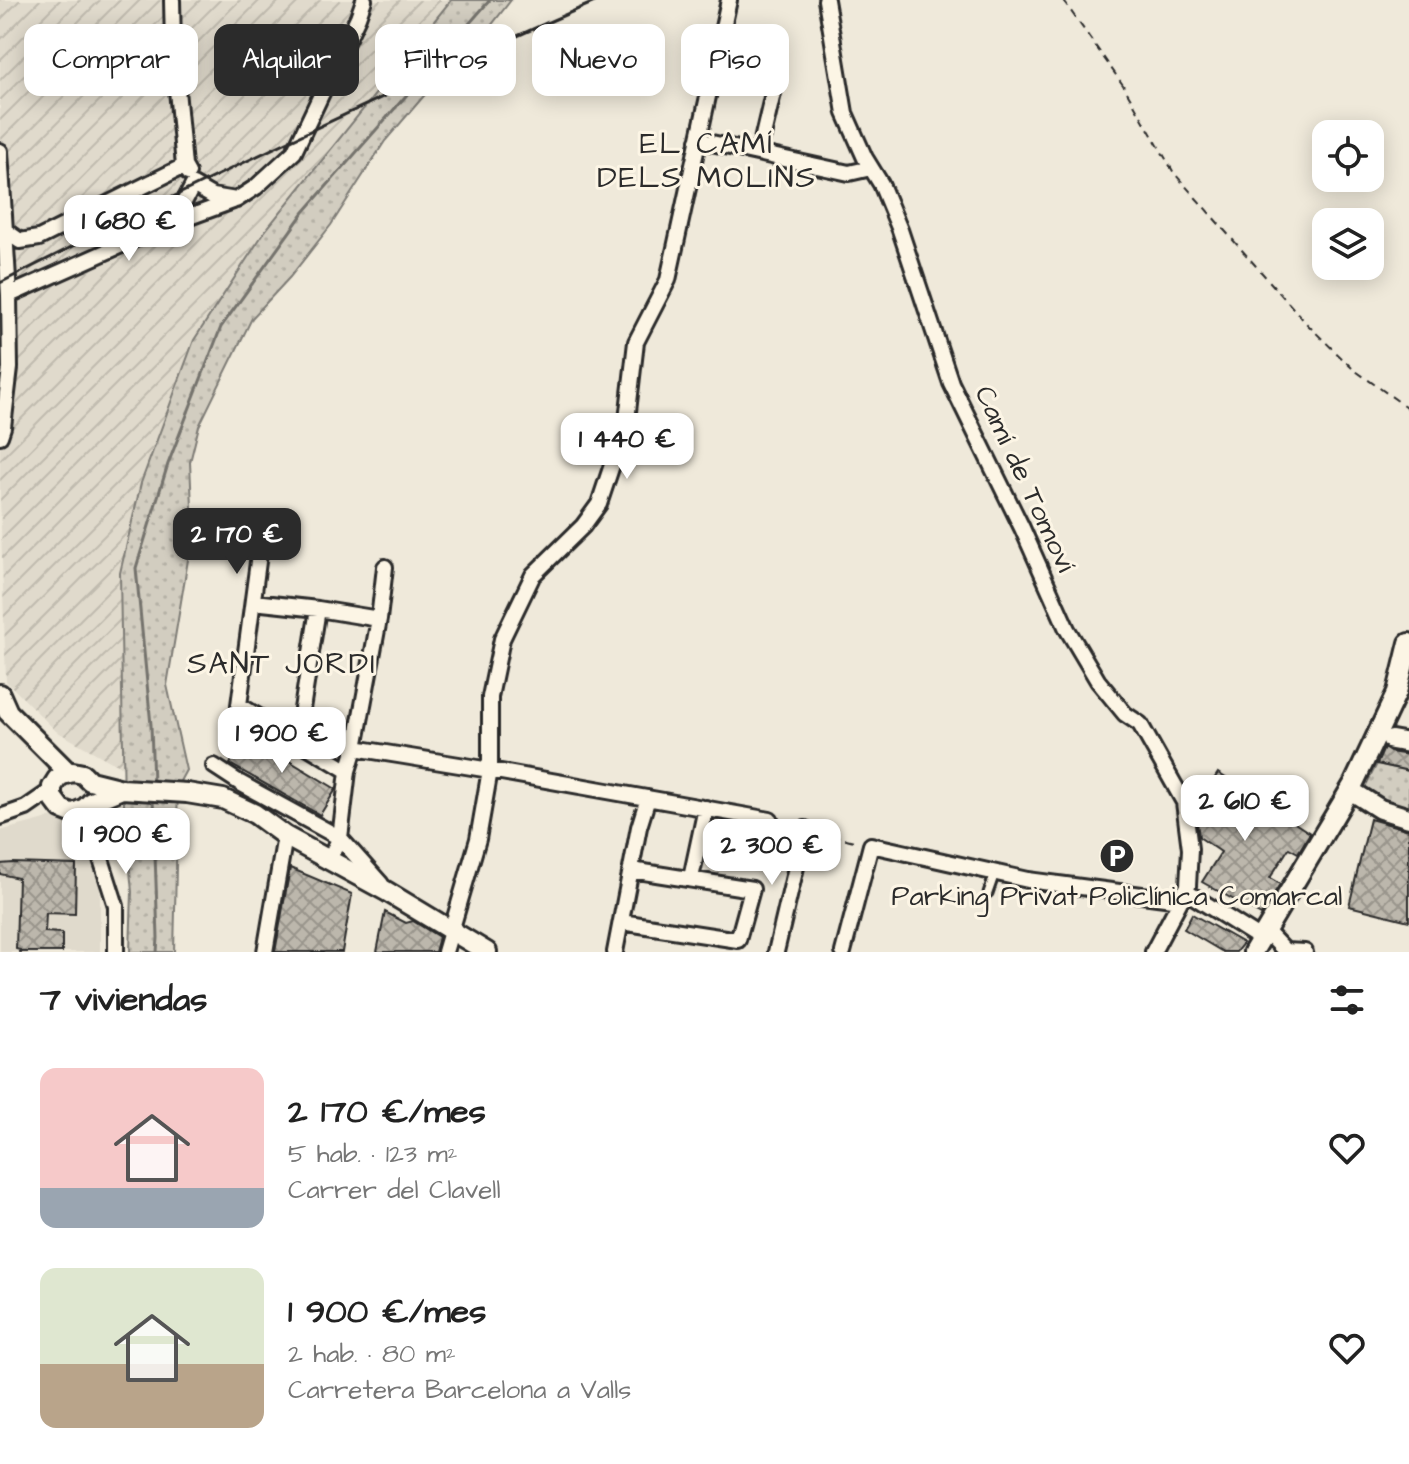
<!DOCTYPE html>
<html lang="es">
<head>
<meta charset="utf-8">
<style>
  :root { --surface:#fff; --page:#f2f2f2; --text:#222; --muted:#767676; --accent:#2b2b2b }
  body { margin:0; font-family:"Architects Daughter",sans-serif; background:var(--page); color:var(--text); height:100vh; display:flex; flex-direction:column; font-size:30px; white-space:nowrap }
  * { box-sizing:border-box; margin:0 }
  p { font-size:26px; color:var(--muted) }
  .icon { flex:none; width:44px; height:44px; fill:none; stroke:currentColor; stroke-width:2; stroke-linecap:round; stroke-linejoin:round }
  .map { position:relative; height:952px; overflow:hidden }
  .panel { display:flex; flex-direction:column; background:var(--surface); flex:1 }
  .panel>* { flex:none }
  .guide { position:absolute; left:24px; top:24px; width:800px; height:72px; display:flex; gap:16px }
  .buttons { position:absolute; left:1312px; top:120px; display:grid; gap:16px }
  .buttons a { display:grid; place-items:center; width:72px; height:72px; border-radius:16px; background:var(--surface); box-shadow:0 4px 20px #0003; font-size:40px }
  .price { position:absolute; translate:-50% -68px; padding:0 18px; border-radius:16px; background:#fff; color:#222; font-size:26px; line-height:52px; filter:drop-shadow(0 2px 4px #0008) }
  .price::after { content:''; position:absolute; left:50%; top:48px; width:24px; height:18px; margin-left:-12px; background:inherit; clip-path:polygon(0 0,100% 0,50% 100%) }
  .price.active { background:var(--accent); color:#fff }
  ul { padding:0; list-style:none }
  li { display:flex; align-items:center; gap:24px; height:200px; padding:0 40px }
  li span { display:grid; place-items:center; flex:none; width:224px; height:160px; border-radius:16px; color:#555 }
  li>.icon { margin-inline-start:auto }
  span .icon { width:96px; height:96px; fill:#fffc; stroke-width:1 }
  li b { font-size:34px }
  h2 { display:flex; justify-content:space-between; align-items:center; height:96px; padding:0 40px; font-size:34px }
  .pill { padding:0 28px; border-radius:16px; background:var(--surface); box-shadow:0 4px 20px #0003; font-size:28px; line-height:72px }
  .pill.active { background:var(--accent); color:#fff }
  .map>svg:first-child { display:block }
</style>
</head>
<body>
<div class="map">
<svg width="1409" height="952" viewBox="0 0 1409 952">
  <defs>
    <pattern id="industrial-furrows" width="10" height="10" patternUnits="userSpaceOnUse" patternTransform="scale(2)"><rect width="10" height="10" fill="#e0dacc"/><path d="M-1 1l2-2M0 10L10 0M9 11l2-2" fill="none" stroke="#c0bbaf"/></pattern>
    <pattern id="grass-dots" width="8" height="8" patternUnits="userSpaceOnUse" patternTransform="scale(2)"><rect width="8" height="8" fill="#d2cdc0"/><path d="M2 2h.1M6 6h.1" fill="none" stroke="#b4b0a5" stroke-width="1.8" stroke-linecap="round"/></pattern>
    <pattern id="building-cross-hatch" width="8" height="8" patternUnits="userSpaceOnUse" patternTransform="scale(2)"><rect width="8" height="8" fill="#bcb7ac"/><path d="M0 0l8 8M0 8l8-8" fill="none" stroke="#99958c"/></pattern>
  </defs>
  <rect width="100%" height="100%" fill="#efe9da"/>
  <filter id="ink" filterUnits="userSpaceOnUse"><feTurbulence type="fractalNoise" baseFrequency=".0125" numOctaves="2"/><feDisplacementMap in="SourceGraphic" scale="16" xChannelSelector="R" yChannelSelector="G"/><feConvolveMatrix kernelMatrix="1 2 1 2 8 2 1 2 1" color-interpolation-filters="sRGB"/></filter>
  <g filter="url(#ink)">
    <path fill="#e0dacc" d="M53,817L78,828L91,846L100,884V952H0V831Z"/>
    <path fill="url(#industrial-furrows)" d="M0,0H451L265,231L194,340L141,483L120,573L124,769L56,731L6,681L0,497Z"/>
    <path fill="url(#grass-dots)" stroke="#7e7c76" stroke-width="2" d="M451,0H511L490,27L435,83L385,141L331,225L290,277L252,318L199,426L190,462L193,530L167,685L186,770L178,785L174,952H130L132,892L124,805L120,573L141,483L194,340L265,231Z
      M1377,764L1409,771V810L1383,802L1364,789Z"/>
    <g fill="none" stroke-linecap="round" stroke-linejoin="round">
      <path stroke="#75736d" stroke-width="3" d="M153,784L151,725L136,568L168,464L221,327L304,212L490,0
        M153,799L158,938L157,952"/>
    </g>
    <path fill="url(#building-cross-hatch)" stroke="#2b2b2b" stroke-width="2" d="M246,735L336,789L320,815L230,764Z
      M1384,748L1390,752L1409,755V771L1377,764Z
      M1218,773L1310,833L1298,853L1289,848L1270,878L1280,884L1261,915L1202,882L1221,852L1199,837L1195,809Z
      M1370,819L1409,830V921L1349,906Z
      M13,863L76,865L75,914L46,913L45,932L62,933V952H20V950L16,949L18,878L0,874V864Z
      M290,868L352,894L342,952H275Z
      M385,912L406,923L413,921L439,937L435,952H377Z
      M1192,914L1243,943L1236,952H1223L1184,929Z"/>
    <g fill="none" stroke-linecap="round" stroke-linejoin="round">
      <defs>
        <path id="service" d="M988,893L995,873"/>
        <path id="minor" d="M172,0L173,46L184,166L188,173
          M826,0L845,113L865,158L881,184L900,230L951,383L1022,528L1067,629L1098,681L1125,714L1140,724L1184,802L1190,849L1188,886L1153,952
          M698,140L849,173L871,168
          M0,151L9,295L10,368L3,427L0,436
          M759,153L777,76
          M193,185L212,196L236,200L256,187L294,152L358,17L364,0
          M166,223L181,208L193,185
          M3,229L20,241L39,238L184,166
          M9,295L162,227L233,201
          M259,554L239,705L348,771
          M253,602L318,609L379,619
          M297,740L318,609
          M355,748L490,770L770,820
          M214,766L240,783L340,838L381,884
          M82,811L94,837L116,906V952
          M0,817L26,808L52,790
          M329,859L340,838L348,771L355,748L379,619L385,567
          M691,878L706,808
          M1185,891L1261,939
          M621,922L738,940L752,889L631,870
          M1266,931L1285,951L1305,952
          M265,952L285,836
          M445,952L478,839L490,770V697L502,639L533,575L583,526L599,504L627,420L636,342L668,280L729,0
          M615,952L639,827L648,798
          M776,952L805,829
          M843,952L871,845L1028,880L1180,900"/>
        <path id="tertiary" d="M0,694L8,712L68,772
          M1392,740L1409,743
          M122,789L91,802L85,808L76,812L71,813L61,809L52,797V787L57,779L62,775L73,772L83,774L90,781L122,789L187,793L223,799L255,814L285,836L386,891L487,952
          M1350,790L1380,809L1409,818
          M1253,952L1354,783L1397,692L1409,643"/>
      </defs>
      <use href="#service" stroke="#2b2b2b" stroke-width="13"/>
      <use href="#minor" stroke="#2b2b2b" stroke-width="20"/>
      <use href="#tertiary" stroke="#2b2b2b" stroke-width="24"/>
      <path stroke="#2b2b2b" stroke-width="2" stroke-dasharray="8 6" stroke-linecap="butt" d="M1063,0L1123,85L1174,173L1196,198L1307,324L1353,369L1409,409
        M818,832L858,842"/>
      <use href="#service" stroke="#fcf5e5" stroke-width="7"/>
      <use href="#minor" stroke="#fcf5e5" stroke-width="14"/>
      <use href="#tertiary" stroke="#fcf5e5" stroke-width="18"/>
      <path stroke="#2b2b2b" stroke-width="3" d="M0,283C197,183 396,88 599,0"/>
    </g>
  </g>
  <defs>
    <symbol id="parking-disc" viewBox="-11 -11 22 22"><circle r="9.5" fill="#2b2b2b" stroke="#fcf5e5"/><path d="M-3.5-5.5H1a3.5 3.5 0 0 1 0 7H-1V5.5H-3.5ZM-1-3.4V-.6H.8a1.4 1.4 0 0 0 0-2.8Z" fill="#fff"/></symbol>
  </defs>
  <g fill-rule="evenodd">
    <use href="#parking-disc" x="1097" y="836" width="40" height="40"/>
  </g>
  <g text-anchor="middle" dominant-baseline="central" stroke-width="6" stroke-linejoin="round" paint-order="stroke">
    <g font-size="28" fill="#2b2b2b" stroke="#fcf5e5">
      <text transform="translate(1025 479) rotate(65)">Camí de Tomoví</text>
    </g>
    <g font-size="28" fill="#2b2b2b" stroke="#fcf5e5">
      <text x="1117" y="896">Parking Privat Policlínica Comarcal</text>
    </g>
    <g font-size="30" letter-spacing="2" fill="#2b2b2b" stroke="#fcf5e5">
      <text x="707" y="144">EL CAMÍ<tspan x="707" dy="34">DELS MOLINS</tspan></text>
      <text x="282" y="664">SANT JORDI</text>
    </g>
  </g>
</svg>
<div class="buttons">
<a><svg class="icon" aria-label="locate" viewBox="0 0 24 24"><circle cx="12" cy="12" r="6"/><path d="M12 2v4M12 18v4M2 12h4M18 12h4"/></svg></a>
<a><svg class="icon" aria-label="layers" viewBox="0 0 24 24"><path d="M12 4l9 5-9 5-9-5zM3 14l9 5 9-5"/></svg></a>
</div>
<b class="price" style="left:129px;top:263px">1 680 €</b>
<b class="price" style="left:627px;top:481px">1 440 €</b>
<b class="price active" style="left:237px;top:576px">2 170 €</b>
<b class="price" style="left:282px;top:775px">1 900 €</b>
<b class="price" style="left:1245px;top:843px">2 610 €</b>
<b class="price" style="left:126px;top:876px">1 900 €</b>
<b class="price" style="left:772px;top:887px">2 300 €</b>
<div class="guide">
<a class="pill">Comprar</a>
<a class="pill active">Alquilar</a>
<a class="pill">Filtros</a>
<a class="pill">Nuevo</a>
<a class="pill">Piso</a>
</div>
</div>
<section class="panel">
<h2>7 viviendas<svg class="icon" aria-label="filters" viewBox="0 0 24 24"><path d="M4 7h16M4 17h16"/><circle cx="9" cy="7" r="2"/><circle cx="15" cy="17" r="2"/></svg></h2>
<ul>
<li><span style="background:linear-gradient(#f6c9c9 75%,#9aa5b1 0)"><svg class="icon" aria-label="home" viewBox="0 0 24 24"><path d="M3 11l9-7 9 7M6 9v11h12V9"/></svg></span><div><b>2 170 €/mes</b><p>5 hab. · 123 m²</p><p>Carrer del Clavell</p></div><svg class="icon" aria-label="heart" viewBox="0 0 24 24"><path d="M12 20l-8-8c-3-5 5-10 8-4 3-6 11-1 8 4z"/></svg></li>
<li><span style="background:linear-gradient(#dfe7d0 60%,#b9a48a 0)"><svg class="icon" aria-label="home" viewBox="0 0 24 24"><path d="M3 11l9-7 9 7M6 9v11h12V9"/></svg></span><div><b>1 900 €/mes</b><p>2 hab. · 80 m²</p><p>Carretera Barcelona a Valls</p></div><svg class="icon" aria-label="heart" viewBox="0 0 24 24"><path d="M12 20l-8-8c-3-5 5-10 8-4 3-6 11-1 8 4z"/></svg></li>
</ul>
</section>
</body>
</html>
